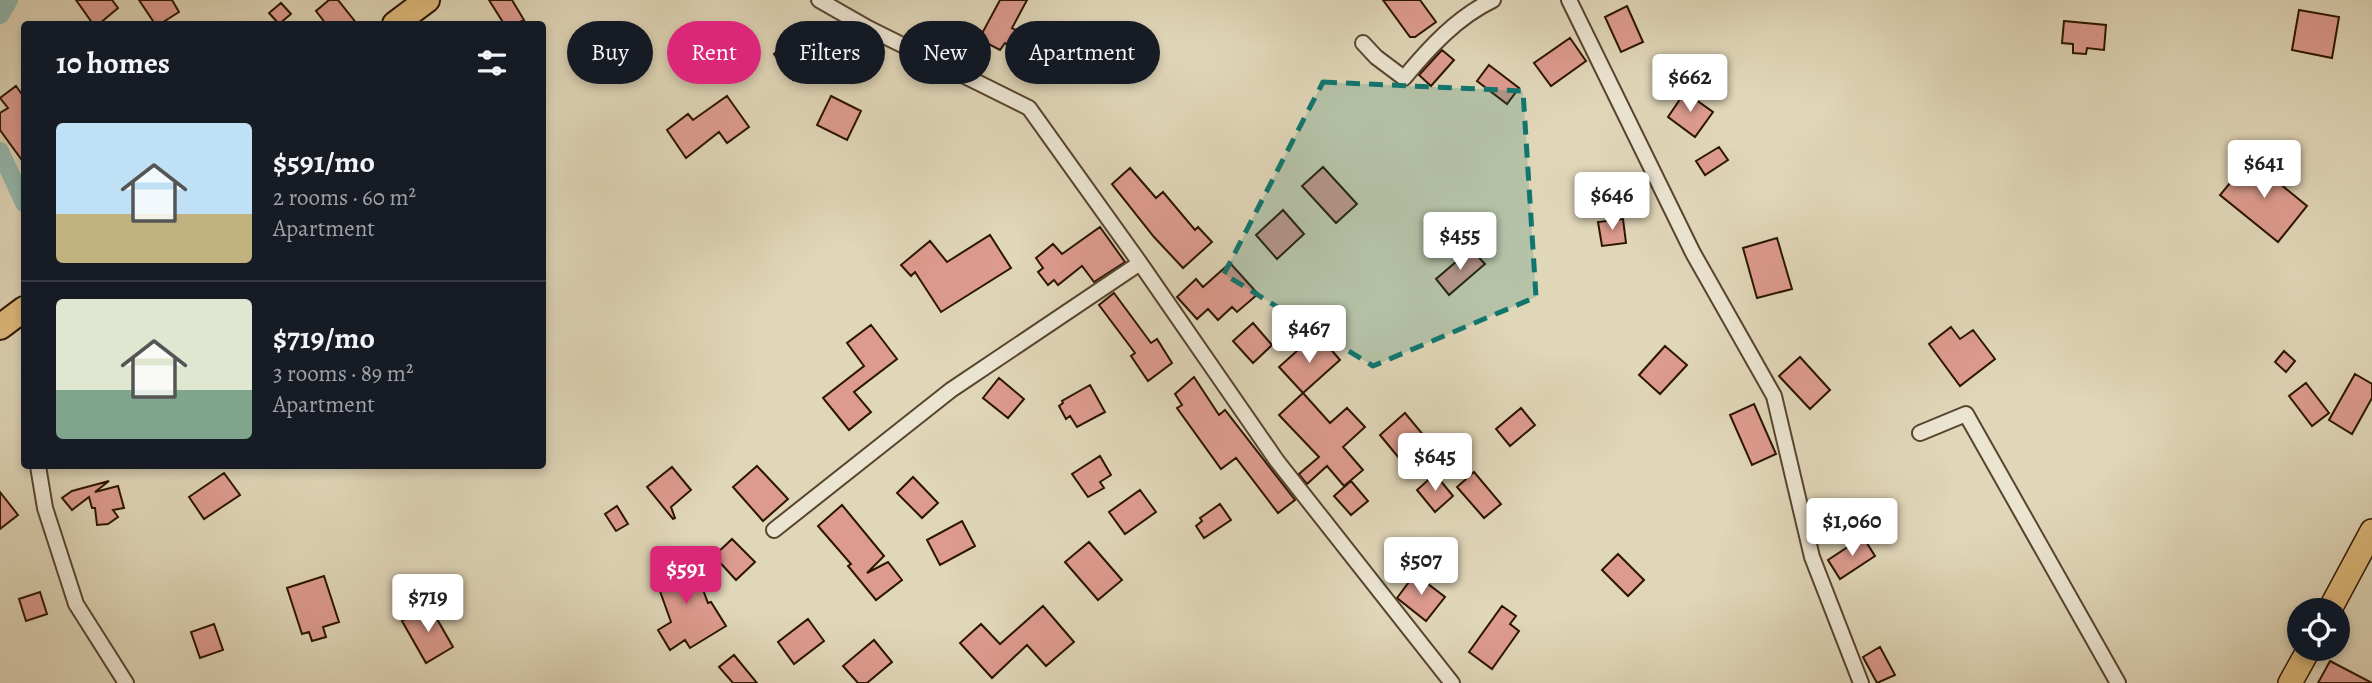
<!DOCTYPE html>
<html lang="en">
<head>
<meta charset="utf-8">
<style>
  :root { --surface:#171b24; --page:#242831; --text:#f1f3f6; --muted:#9ea1a6; --line:#363941; --accent:#db2777 }
  body { margin:0; font-family:Alegreya,serif; background:var(--page); color:var(--text); height:100vh; display:flex; flex-direction:column; font-size:26px; white-space:nowrap }
  * { box-sizing:border-box; margin:0 }
  p { font-size:23px; color:var(--muted) }
  .icon { flex:none; width:38px; height:38px; fill:none; stroke:currentColor; stroke-width:2; stroke-linecap:round; stroke-linejoin:round }
  .map { position:relative; flex:1; overflow:hidden }
  .details { position:absolute; left:21px; top:21px; width:525px; height:448px; display:flex; flex-direction:column; background:var(--surface); border-radius:7px; box-shadow:0 4px 10px #0003 }
  .details>* { flex:none }
  .guide { position:absolute; left:567px; top:21px; width:665px; height:63px; display:flex; gap:14px }
  .tools { position:absolute; left:2287px; top:598px; display:grid; gap:14px }
  .tools a { display:grid; place-items:center; width:63px; height:63px; border-radius:50%; background:var(--surface); box-shadow:0 4px 10px #0003; font-size:35px }
  .price { position:absolute; translate:-50% -60px; padding:0 16px; border-radius:7px; background:#fff; color:#222; font-size:23px; line-height:46px; filter:drop-shadow(0 2px 4px #0008) }
  .price::after { content:''; position:absolute; left:50%; top:42px; width:21px; height:16px; margin-left:-10px; background:inherit; clip-path:polygon(0 0,100% 0,50% 100%) }
  .price.on { background:var(--accent); color:#fff }
  ul { padding:0; list-style:none }
  li { display:flex; align-items:center; gap:21px; height:175px; padding:0 35px }
  li+li { border-top:2px solid var(--line) }
  li span { display:grid; place-items:center; flex:none; width:196px; height:140px; border-radius:7px; color:#555 }
  li>.icon { margin-inline-start:auto }
  span .icon { width:84px; height:84px; fill:#fffc; stroke-width:1 }
  li b { font-size:30px }
  h2 { display:flex; justify-content:space-between; align-items:center; height:84px; padding:0 35px; font-size:30px }
  .tag { padding:0 24px; border-radius:32px; background:var(--surface); box-shadow:0 4px 10px #0003; font-size:24px; line-height:63px }
  .tag.on { background:var(--accent); color:#fff }
  .map>svg:first-child { display:block }
</style>
</head>
<body>
<div class="map">
<svg width="2372" height="683" viewBox="0 0 2372 683">
  <rect width="100%" height="100%" fill="#e0d6b8"/>
  <filter id="stains"><feTurbulence type="fractalNoise" baseFrequency=".00286" numOctaves="4"/><feColorMatrix values="0 0 0 0 .2 0 0 0 0 .09 0 0 0 0 .02 0 0 0 .5 -.17"/></filter>
  <radialGradient id="worn" r=".72"><stop offset=".6" stop-color="#630" stop-opacity="0"/><stop offset="1" stop-color="#630" stop-opacity=".3"/></radialGradient>
  <g fill="none" stroke-linecap="round" stroke-linejoin="round">
    <path stroke="#94b9b0" stroke-width="18" d="M0,15L9,0
      M0,151L24,203"/>
  </g>
  <path fill="#dd9b8f" stroke="#2b1500" stroke-width="2" d="M76,0H112L118,8L99,24H93Z
    M139,0H172L179,12L160,24H155Z
    M329,0H338L357,24H326L316,11Z
    M489,0H512L524,20L516,24H504Z
    M1000,0H1027L1012,28L1023,34L1015,48L1005,43L1000,50L979,39Z
    M1383,0H1420L1436,22L1415,37H1410Z
    M281,3L291,14L279,24L269,13Z
    M1627,6L1643,42L1621,52L1605,17Z
    M2299,10L2339,17L2332,58L2292,50Z
    M2064,21L2106,25L2104,50L2087,48L2086,54L2073,53V44L2062,43Z
    M795,38L814,64L793,80L774,54Z
    M1570,38L1586,61L1551,86L1534,63Z
    M1442,50L1454,60L1431,86L1419,75Z
    M1489,65L1519,88L1507,104L1477,81Z
    M16,86L24,97V163L0,130V113L8,108L0,98Z
    M1685,92L1713,112L1695,137L1668,117Z
    M727,96L749,127L727,143L719,132L686,158L667,130L688,114L693,120Z
    M831,96L861,111L847,140L817,125Z
    M1719,147L1728,160L1705,175L1696,161Z
    M2250,159L2307,206L2278,242L2220,195Z
    M1323,167L1357,204L1336,223L1302,186Z
    M1130,168L1156,198L1163,192L1195,230L1198,227L1212,242L1183,268L1154,237L1112,184Z
    M1283,210L1304,234L1277,259L1256,235Z
    M1623,219L1626,243L1602,246L1598,222Z
    M1100,227L1125,262L1094,282L1082,266L1058,285L1054,280L1048,285L1038,272L1043,268L1036,258L1053,244L1062,254Z
    M990,235L1011,268L941,312L915,272L911,276L901,265L930,241L947,262Z
    M1777,238L1792,289L1757,298L1743,248Z
    M1471,249L1485,264L1449,295L1436,279Z
    M1230,263L1258,294L1237,312L1232,307L1218,320L1208,309L1197,319L1177,297L1196,279L1203,287Z
    M1114,293L1151,343L1157,339L1172,363L1148,381L1131,356L1135,353L1099,305Z
    M1253,323L1272,345L1253,363L1233,341Z
    M871,325L897,359L854,392L871,412L849,430L823,398L864,366L847,343Z
    M1951,327L1960,339L1973,330L1995,359L1960,386L1929,344Z
    M1322,339L1340,360L1303,393L1279,367L1307,342L1312,348Z
    M1665,346L1687,365L1660,394L1639,375Z
    M2284,351L2295,361L2286,372L2275,362Z
    M1800,357L1830,390L1810,409L1779,376Z
    M2355,374L2372,384V398L2352,434L2329,420Z
    M1194,377L1219,415L1225,410L1295,500L1278,513L1236,458L1221,469L1177,408L1182,405L1175,394Z
    M999,378L1024,399L1008,418L983,398Z
    M2306,383L2329,413L2312,426L2289,396Z
    M1090,385L1105,412L1077,427L1070,416L1066,419L1059,406L1063,403L1062,401Z
    M1303,393L1330,423L1347,408L1365,427L1343,447L1363,470L1344,486L1327,466L1307,484L1299,474L1319,457L1279,415Z
    M1754,404L1776,454L1752,465L1730,415Z
    M1521,408L1535,425L1510,446L1496,429Z
    M1405,413L1425,437L1399,458L1380,435Z
    M1100,456L1111,475L1100,482L1104,488L1088,497L1072,474Z
    M757,466L788,499L763,521L733,487Z
    M672,467L691,490L671,507L675,518L673,519L647,487Z
    M1474,472L1501,504L1484,518L1457,487Z
    M224,473L240,495L204,519L189,497Z
    M1435,474L1453,496L1435,512L1417,490Z
    M913,477L938,503L922,518L897,493Z
    M109,481L95,492L118,486L124,508L113,510L118,517L108,524L97,525L95,508H92L89,497L72,510L62,498L72,491Z
    M1351,481L1368,501L1351,515L1334,496Z
    M1140,490L1156,512L1125,534L1109,512Z
    M0,492L18,515L0,529Z
    M1220,504L1231,520L1204,538L1196,526L1202,521L1200,518Z
    M842,505L884,556L867,573L888,562L902,580L876,600L848,566L851,564L818,526Z
    M617,506L628,524L616,531L605,514Z
    M962,521L975,546L940,565L927,540Z
    M1863,537L1875,556L1840,579L1828,560Z
    M732,539L755,562L736,580L714,556Z
    M1089,542L1122,580L1098,600L1065,562Z
    M1618,554L1644,580L1628,596L1602,570Z
    M687,558L690,567L694,566L708,603L711,602L726,626L690,648L685,640L670,650L658,630L671,622L656,580L660,579L656,569Z
    M1415,574L1445,597L1426,621L1397,598Z
    M324,576L339,622L323,627L326,637L312,641L309,632L302,634L287,588Z
    M40,592L47,614L26,621L19,599Z
    M429,605L453,647L426,663L402,621Z
    M1043,606L1074,642L1046,666L1027,645L992,678L960,643L981,624L1000,644Z
    M1502,606L1516,616L1510,624L1519,631L1492,669L1469,652Z
    M808,619L824,641L794,664L778,642Z
    M214,624L223,650L200,658L191,632Z
    M874,640L892,662L867,683H858L843,666Z
    M1880,647L1895,675L1877,683L1863,657Z
    M734,655L757,683H733L719,667Z
    M2330,661L2372,683H2318Z"/>
  <g fill="none" stroke-linecap="round" stroke-linejoin="round">
    <defs>
      <path id="minor" d="M819,0L868,28L1029,108L1140,263L1277,461L1452,683
        M1569,0L1693,253L1774,396L1812,557L1861,683
        M1363,43L1376,57L1404,78C1429,48 1457,17 1493,0
        M1920,433L1966,414L2118,683
        M38,466L45,508L76,604L126,683
        M774,530L951,390L1140,263"/>
      <path id="primary" d="M2329,611L2372,531
        M2290,683L2309,649"/>
      <path id="trunk" d="M395,24L427,0
        M0,327L24,309"/>
    </defs>
    <use href="#minor" stroke="#58452e" stroke-width="18"/>
    <use href="#primary" stroke="#2b1500" stroke-width="26"/>
    <use href="#trunk" stroke="#2b1500" stroke-width="28"/>
    <use href="#minor" stroke="#ebe4d1" stroke-width="14"/>
    <use href="#primary" stroke="#e0bb7c" stroke-width="23"/>
    <use href="#trunk" stroke="#e0bb7c" stroke-width="24"/>
  </g>
  <path fill="#0f766e" fill-opacity="0.2" stroke="#0f766e" stroke-width="5" stroke-dasharray="14 9" stroke-linejoin="round" d="M1323,82L1523,91L1536,297L1373,366L1224,274Z"/>
  <rect width="100%" height="100%" filter="url(#stains)"/>
  <rect width="100%" height="100%" fill="url(#worn)"/>
</svg>
<div class="tools">
<a><svg class="icon" aria-label="locate" viewBox="0 0 24 24"><circle cx="12" cy="12" r="6"/><path d="M12 2v4M12 18v4M2 12h4M18 12h4"/></svg></a>
</div>
<b class="price" style="left:1690px;top:114px">$662</b>
<b class="price" style="left:2264px;top:200px">$641</b>
<b class="price" style="left:1612px;top:232px">$646</b>
<b class="price" style="left:1460px;top:272px">$455</b>
<b class="price" style="left:1309px;top:365px">$467</b>
<b class="price" style="left:1435px;top:493px">$645</b>
<b class="price" style="left:1852px;top:558px">$1,060</b>
<b class="price" style="left:1421px;top:597px">$507</b>
<b class="price on" style="left:686px;top:606px">$591</b>
<b class="price" style="left:428px;top:634px">$719</b>
<div class="guide">
<a class="tag">Buy</a>
<a class="tag on">Rent</a>
<a class="tag">Filters</a>
<a class="tag">New</a>
<a class="tag">Apartment</a>
</div>
<section class="details">
<h2>10 homes<svg class="icon" aria-label="filters" viewBox="0 0 24 24"><path d="M4 7h16M4 17h16"/><circle cx="9" cy="7" r="2"/><circle cx="15" cy="17" r="2"/></svg></h2>
<ul>
<li><span style="background:linear-gradient(#bfe0f5 65%,#c2b280 0)"><svg class="icon" aria-label="home" viewBox="0 0 24 24"><path d="M3 11l9-7 9 7M6 9v11h12V9"/></svg></span><div><b>$591/mo</b><p>2 rooms · 60 m²</p><p>Apartment</p></div></li>
<li><span style="background:linear-gradient(#dfe7d0 65%,#7fa58c 0)"><svg class="icon" aria-label="home" viewBox="0 0 24 24"><path d="M3 11l9-7 9 7M6 9v11h12V9"/></svg></span><div><b>$719/mo</b><p>3 rooms · 89 m²</p><p>Apartment</p></div></li>
</ul>
</section>
</div>
</body>
</html>
